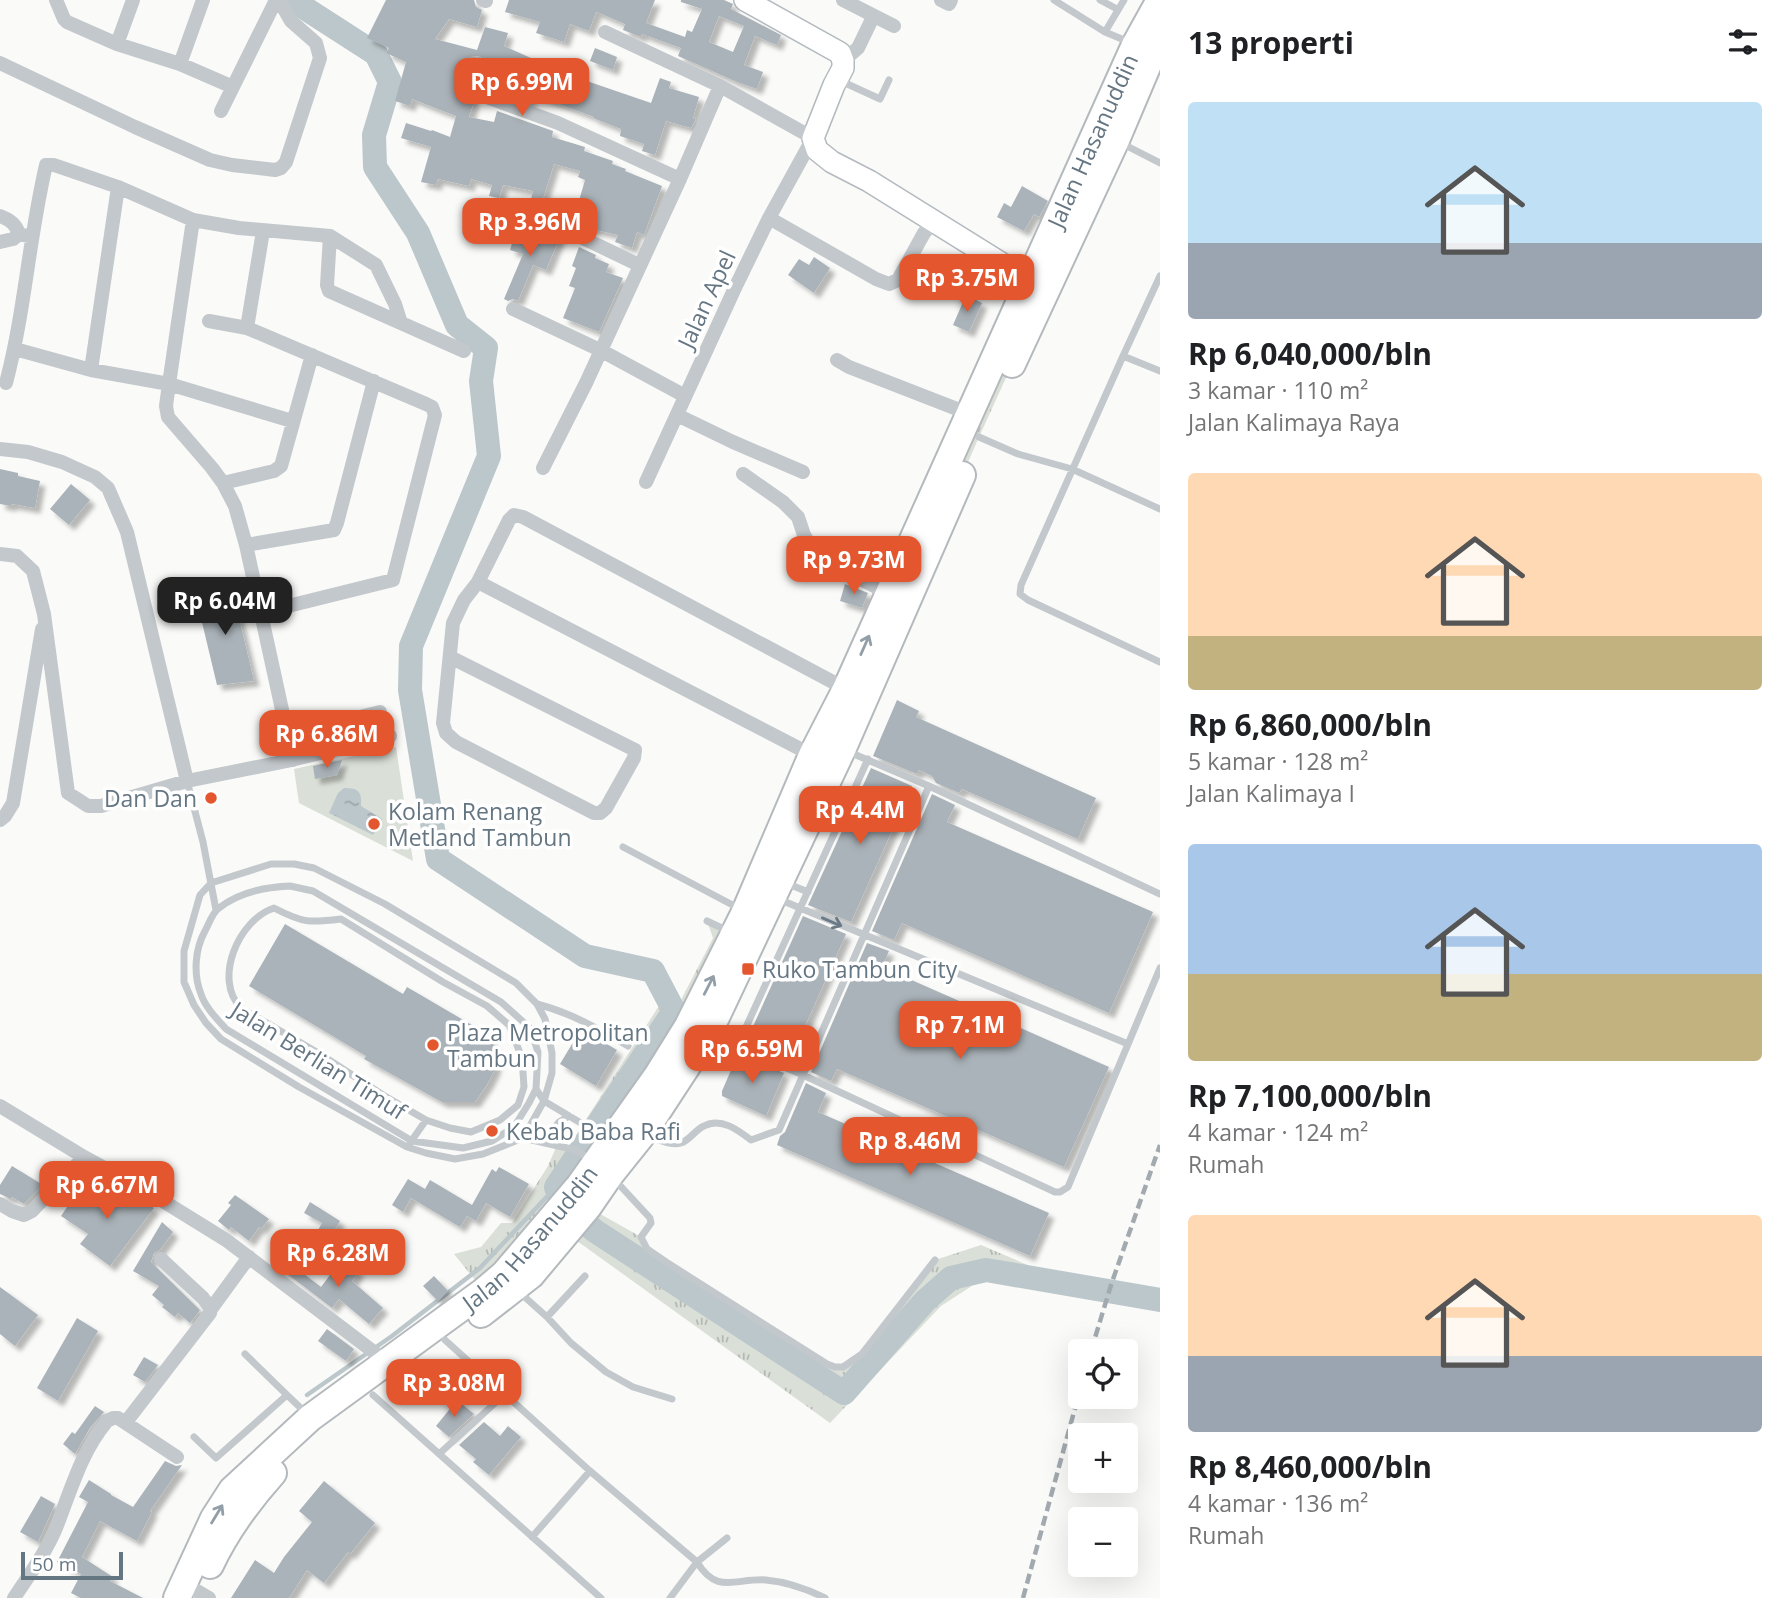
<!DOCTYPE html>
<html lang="id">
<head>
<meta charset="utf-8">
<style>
  :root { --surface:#fff; --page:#f6f6f6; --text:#202124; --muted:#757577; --accent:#e4572e }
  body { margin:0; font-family:"Open Sans",sans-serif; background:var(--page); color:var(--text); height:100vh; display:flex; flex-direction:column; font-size:26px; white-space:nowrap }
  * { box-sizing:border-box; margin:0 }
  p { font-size:23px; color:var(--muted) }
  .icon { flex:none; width:38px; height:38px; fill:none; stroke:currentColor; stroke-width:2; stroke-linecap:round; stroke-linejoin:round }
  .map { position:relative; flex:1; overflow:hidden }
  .panel { display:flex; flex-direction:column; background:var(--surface); width:630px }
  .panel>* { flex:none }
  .buttons { position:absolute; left:1068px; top:1339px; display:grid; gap:14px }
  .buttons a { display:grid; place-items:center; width:70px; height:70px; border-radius:7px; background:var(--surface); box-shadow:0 7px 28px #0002; font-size:35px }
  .scale { position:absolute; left:21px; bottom:18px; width:102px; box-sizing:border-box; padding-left:7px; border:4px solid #657683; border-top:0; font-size:19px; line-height:24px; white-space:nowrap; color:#657683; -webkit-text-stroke:5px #fff; paint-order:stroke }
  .price { position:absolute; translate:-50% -60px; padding:0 16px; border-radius:14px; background:var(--accent); color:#fff; font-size:23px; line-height:46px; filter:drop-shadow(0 2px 4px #0008) }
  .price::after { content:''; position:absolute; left:50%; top:42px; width:21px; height:16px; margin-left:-10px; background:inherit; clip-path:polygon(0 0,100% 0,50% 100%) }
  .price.selected { background:#222; color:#fff }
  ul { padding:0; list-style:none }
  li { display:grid; align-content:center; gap:14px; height:371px; padding:0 28px }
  li span { display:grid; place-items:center; height:217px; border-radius:7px; color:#555 }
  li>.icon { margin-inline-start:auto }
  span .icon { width:126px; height:126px; fill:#fffc; stroke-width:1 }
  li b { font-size:30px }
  h2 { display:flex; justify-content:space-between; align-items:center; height:84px; padding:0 28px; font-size:30px }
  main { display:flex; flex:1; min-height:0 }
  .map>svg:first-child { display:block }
</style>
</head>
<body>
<main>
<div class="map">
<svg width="1160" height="1598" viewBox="0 0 1160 1598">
  <defs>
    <pattern id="grass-tufts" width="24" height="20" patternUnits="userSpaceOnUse" patternTransform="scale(1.75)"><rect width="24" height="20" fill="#dadfd7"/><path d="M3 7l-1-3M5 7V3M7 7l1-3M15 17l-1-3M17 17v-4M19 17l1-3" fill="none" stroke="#b4b9b4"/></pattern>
    <pattern id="water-ripples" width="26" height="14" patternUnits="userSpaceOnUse" patternTransform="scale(1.75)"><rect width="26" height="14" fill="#bbc7cb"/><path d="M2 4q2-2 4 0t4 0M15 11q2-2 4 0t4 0" fill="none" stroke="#9ca6aa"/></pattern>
    <filter id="shadow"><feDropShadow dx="5.5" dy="5.5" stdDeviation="2" flood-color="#0004"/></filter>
  </defs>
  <rect width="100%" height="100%" fill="#fafaf8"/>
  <path fill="url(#grass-tufts)" d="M1041,301L979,437L842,750L625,1155L583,1124L666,995L681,1000L713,938L707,921L734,934L970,414Z
    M557,1145L576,1150L595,1164L484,1291L454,1254L481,1247L501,1223H512L548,1166Z
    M588,1207L641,1237L648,1249L835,1367L851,1362L935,1260L981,1245L1037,1269L1111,1285L1106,1302L981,1280L941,1306L830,1423L566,1233Z"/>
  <path fill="#dadfd7" d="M396,747L413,861L299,803L294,769Z"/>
  <path fill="url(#water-ripples)" d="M344,788C359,788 362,792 361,806L382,819L373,835L329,813L338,793Z"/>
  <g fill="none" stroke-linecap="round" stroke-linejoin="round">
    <path stroke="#bbc7cb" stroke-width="4.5" d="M307,1395L392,1336L480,1268L556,1187"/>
    <path stroke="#bbc7cb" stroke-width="24" d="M292,0L376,54L390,82L374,135L375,167L418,233L457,325L486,348L481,381L489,456L411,646L410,690L438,859L585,956L653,971L674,1011L556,1187L562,1204L595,1231L844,1393L925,1301L951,1278L986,1270L1160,1300"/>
  </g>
  <path fill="#aab3b9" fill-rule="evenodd" filter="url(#shadow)" d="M386,0H474L476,7L482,10L477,27L449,19L435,39L477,50L485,27L508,33L504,46L551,67L548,73L576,84L578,78L651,103L660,78L671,82L669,88L699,97L693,118L696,119L691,128L666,121L655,155L642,151L644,144L620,136L621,129L593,118L594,117L527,92L533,103L500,92L501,89L497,88L504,75L502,68L478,56L470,57L466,62V66L468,71L480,78L473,91L472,96L474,102L469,117L494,122L497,111L553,131L552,137L585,147L584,151L613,161L612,164L626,169L625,171L662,186L644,235L637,232L632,248L615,242L618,235L587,228L588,223L559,214L564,200L578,204L585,180L578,177L580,171L554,164L542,202L531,199L533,191L503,185L499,198L489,196L492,185L471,179L469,186L438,179L436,185L421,182L431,147L401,138L406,123L431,131L432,130L450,137L456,116L412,99L410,106L395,101L406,62L386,53L389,48L367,38Z
    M509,0H655L646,23L685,37L687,30L692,32L702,9L681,2V0H724L733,4L731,9L781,35L777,45L755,36L744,65L763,72L757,89L737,82L678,56L681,48L642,34L641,37L623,30L625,24L599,13L596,12L589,31L570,24L564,42L536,33L540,22L505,12ZM719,16L744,26L733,52L709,42Z
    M595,48L617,57L613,70L590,61Z
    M1022,186L1048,201L1039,217L1034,214L1024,231L997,217L1004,203L1011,207Z
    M516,230L533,233L548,239L550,233L560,237L546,270L533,265L518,301L513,299L508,301L504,299L523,254L510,250Z
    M579,247L596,255L595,258L609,264L606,272L623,278L599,332L563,318L575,288L569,286L576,268L572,266Z
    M814,257L830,268L814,293L788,275L799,259L809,265Z
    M966,295L982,303L969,332L953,325Z
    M0,469L18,473V476L40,481L35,508L12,504L11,506L0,504Z
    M71,484L90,500L69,525L50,509Z
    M845,584L868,593L862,608L840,601Z
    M232,588L254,681L217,685L195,593Z
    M897,700L919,711L916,717L1096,798L1078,839L962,789L959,793L936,783L932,776L919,770L917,774L873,756Z
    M342,760L337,775L315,779L313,766Z
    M871,768L912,786L851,922L808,905Z
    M932,794L955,805L947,822L1153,912L1109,1013L902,923L894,940L872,931Z
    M803,916L846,934L789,1062L745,1044Z
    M285,924L403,994L407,987L489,1035L497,1055L495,1069L488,1083L475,1102H442L364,1059L366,1056L249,986Z
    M867,943L889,951L882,967L1109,1067L1064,1167L837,1069L831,1081L811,1072Z
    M581,1029L617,1050L596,1086L560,1064Z
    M738,1054L784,1073L766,1116L722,1096V1091Z
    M806,1083L826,1093L818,1112L1049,1213L1030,1256L777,1145L780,1136L785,1132Z
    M12,1166L43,1185L24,1204L12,1197L11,1199L0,1194V1185Z
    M499,1167L529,1184L510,1217L486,1203L476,1221L467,1216L460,1227L411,1198L403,1212L392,1205L408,1179L425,1189L430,1180L472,1205L492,1169L496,1172Z
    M82,1185L109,1203L120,1188L154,1208L110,1266L80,1244L88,1234L61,1216Z
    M235,1195L269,1219L261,1229L259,1227L249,1241L231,1227L229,1230L218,1221L231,1205L228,1203Z
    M310,1202L340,1221L325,1246L313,1239L322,1223L304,1213Z
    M162,1222L173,1232L160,1250L154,1253L151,1262L200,1310L190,1323L178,1313L175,1317L162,1307L164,1305L152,1295L159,1286L133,1271Z
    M283,1258L321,1287L342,1259L359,1272L352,1281L383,1308L369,1324L339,1299L332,1308L277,1266Z
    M434,1276L448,1291L438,1301L423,1286Z
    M0,1287L38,1315L15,1346L0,1334Z
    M77,1318L98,1331L58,1401L37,1388Z
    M327,1329L354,1349L346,1361L318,1341Z
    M144,1357L158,1365L145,1382L133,1375Z
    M457,1400L474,1414L449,1437L436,1426Z
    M95,1406L104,1412L90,1428L75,1454L63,1444L72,1432L75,1434Z
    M484,1422L500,1436L508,1426L521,1437L489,1475L473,1462L476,1459L459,1445Z
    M165,1461L176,1466L182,1465L150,1511L152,1512L137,1541L100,1521L82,1557L113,1577L110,1581L143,1598H81L71,1593L81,1574L57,1562L88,1502L79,1497L89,1480L111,1494V1495L133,1507Z
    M324,1481L375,1523L350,1554L348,1552L324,1583L307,1570L289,1598H231L255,1560L274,1573L284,1557L312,1522L299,1511Z
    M41,1496L55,1504L38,1542L20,1532Z"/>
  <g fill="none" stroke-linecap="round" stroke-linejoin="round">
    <defs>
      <path id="secondary" d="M745,0L840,53L843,61V68L834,85L813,138L817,150L832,162L869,181L1041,288"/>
      <g id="highway">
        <path d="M1012,364L1116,140L1160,36"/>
        <path d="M481,1314L531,1275L588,1207L610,1175L642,1135L708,1034L842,750L962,475"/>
        <path d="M210,1565C226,1531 248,1501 273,1473"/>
        <path id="s1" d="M177,1598L214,1518L232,1490L310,1418L484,1291L504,1274L579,1186L657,1076L688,1026L745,912L812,755L846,689L1135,45L1160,0"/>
      </g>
    </defs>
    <use href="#secondary" stroke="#b3babf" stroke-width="24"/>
    <use href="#highway" stroke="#b4b9bd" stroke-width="30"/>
    <path stroke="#c3c8cc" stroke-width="7" d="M1054,0L1105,32L1129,42
      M1100,0L1117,9
      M1105,32L1124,0
      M838,84L843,82L880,99L889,80
      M1119,142L1160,163
      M1123,356L1160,276
      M1160,371L1123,356L1021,585L1020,594L1028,600L1160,662
      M979,437L1018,454L1072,469L1160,509
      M849,752L929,786L1160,894
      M187,781L203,842L216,910
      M623,847L742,910
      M271,864H294L314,868L385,904L516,983L537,1004L545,1019L552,1053V1073L544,1101L523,1138L483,1154L455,1159L426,1153L407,1147L299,1087L221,1039L206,1023L194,1005L184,982V951L200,895L211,883Z
      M786,883L808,892
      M290,886L313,891L501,1002L530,1028L538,1052L536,1089L529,1103L514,1127L492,1141L463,1148L412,1141L226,1029C217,1019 205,1007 201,994C193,974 195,949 205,931C209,924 212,913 219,908C239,892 265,887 290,886Z
      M776,898L1128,1044
      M274,908C303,923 309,923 341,919L443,982L487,1006L509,1025L522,1058L524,1087L518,1105L500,1120L471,1132L450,1128L426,1120L383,1095L320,1054L241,1008C213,980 238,920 274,908Z
      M707,921L728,931
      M537,1004C571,1013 597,1028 628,1046
      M712,1036L803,1075L1055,1192H1060L1068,1187L1160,968
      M737,1047L868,759
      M536,1089L544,1101L606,1138
      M514,1127L523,1138L576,1150L591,1160
      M647,1136C657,1139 671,1146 681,1143C690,1140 695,1130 704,1126C721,1117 738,1130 751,1140L779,1130L929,786
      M410,1143L426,1120
      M557,1145L552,1135V1131L559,1122L569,1116
      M147,1173L163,1189L169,1203
      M614,1179L650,1218L651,1223L641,1237L647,1249L666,1262L827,1364L835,1367H843L862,1354L935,1260
      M518,1291L547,1317L571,1343L606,1372L633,1387L672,1399
      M547,1317L585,1276
      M445,1340L590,1471L697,1562C717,1595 735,1578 766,1580C787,1582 807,1589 825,1598
      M245,1354L287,1395
      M373,1395L601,1598
      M194,1437L216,1458L287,1395L306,1413
      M439,1454L505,1394
      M532,1537L590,1471
      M670,1598L697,1562L727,1538"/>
    <path stroke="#c3c8cc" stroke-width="14" d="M56,0L64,19L67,22L117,44L180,64L233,87
      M483,0L486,1
      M843,0L894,26
      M941,0L949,4L951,0
      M605,32L720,86L813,138L769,218L734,290L646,482
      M117,44L133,0
      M843,61L858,48L873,17
      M0,63L135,127L210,160L232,165L275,170L281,168L286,162L320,58L316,43L291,21L279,0
      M180,64L203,0
      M475,65L494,74L481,95L558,123L680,179
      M221,111L276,0
      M529,212L639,265
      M0,216C10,220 16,224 19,234
      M769,218L876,279L889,284L898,280L924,233L934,221
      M193,220L169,384L166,406L168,417L212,468L223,483L235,506L246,545L293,760
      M330,236L327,285L329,291L464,351
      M0,242L13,239L19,234L32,237
      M513,309L600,350L685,396
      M209,321L247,328
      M15,349L91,370L169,384L292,421
      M837,360L849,367L970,414
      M91,370L118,187
      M6,383C25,311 29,237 46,165H54L118,187L193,220L239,228L330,236L376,265L395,304L401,323
      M677,415L733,442L803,472
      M0,449L28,452L62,462L95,477L108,488L127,532L187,781
      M543,468L586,383L680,179L720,86
      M743,474L783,502L798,517L804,535L812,549L845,571L888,593
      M223,483L274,471L281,466L312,355
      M246,545L334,530L337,523L374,381
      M0,554L17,556L33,571L44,614L68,793L88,806H101L187,781L287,761L390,736
      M478,582L812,755
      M260,613L393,580L435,415L432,407L426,404L247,328L263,231
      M450,657L635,750L634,758L606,808L600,813H594L456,742L446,733L443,723L453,623L464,600L478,582L509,520L514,515L523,517L846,689
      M288,735L380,712
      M0,820L5,816L13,803L42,629
      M0,1106L84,1157L150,1193L226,1240L387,1362
      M0,1204L12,1211L24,1215L32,1211L84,1157
      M211,1309L249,1257
      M126,1422L210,1313L211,1309L203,1298L161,1259
      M197,1591L209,1598
      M14,1598C29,1575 45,1554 56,1528C71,1490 81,1452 107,1421L113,1418H118L177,1457"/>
    <use href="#secondary" stroke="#fff" stroke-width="21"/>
    <use href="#highway" stroke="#fff" stroke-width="26"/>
    <path stroke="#a2aab0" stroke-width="4.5" stroke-dasharray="10 5" stroke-linecap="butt" d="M1091,1351L1111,1285L1160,1145
      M1023,1598L1080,1390"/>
  </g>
  <defs><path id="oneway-shaft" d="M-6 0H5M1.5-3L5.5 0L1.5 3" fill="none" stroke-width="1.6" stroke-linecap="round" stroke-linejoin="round" transform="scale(1.75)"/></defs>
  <g stroke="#939fa8">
    <use href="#oneway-shaft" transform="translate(865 645) rotate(-66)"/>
    <use href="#oneway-shaft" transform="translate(709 985) rotate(-63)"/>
    <use href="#oneway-shaft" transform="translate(217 1514) rotate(-59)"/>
  </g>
  <use stroke="#6a7a87" href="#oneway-shaft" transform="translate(832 922) rotate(23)"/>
  <g fill="#e4572e" stroke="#fff" stroke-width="2.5">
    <circle cx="211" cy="798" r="7"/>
    <circle cx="374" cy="824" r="7"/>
    <rect x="741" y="962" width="14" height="14" rx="3.5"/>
    <circle cx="433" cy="1045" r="7"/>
    <circle cx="492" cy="1131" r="7"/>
  </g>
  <g text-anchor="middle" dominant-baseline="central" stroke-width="7" stroke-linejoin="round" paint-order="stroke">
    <g font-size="23" fill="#657683" stroke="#fff">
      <text stroke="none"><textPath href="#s1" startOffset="1752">Jalan Hasanuddin</textPath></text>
      <text transform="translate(706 299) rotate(-65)">Jalan Apel</text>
      <text transform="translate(319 1060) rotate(32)">Jalan Berlian Timuf</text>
      <text stroke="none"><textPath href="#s1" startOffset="513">Jalan Hasanuddin</textPath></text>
    </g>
    <g font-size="23" fill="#657683" stroke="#fff" text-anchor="start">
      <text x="197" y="798" text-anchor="end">Dan Dan</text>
      <text x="388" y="811">Kolam Renang<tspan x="388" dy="26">Metland Tambun</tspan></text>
      <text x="762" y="969">Ruko Tambun City</text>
      <text x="447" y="1032">Plaza Metropolitan<tspan x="447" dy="26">Tambun</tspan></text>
      <text x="506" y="1131">Kebab Baba Rafi</text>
    </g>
  </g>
</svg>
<div class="buttons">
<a><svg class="icon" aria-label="locate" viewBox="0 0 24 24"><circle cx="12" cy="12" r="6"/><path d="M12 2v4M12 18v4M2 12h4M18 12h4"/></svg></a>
<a>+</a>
<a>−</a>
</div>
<div class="scale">50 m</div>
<b class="price" style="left:522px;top:118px">Rp 6.99M</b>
<b class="price" style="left:530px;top:258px">Rp 3.96M</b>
<b class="price" style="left:967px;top:314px">Rp 3.75M</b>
<b class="price" style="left:854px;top:596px">Rp 9.73M</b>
<b class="price selected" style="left:225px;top:637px">Rp 6.04M</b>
<b class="price" style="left:327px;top:770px">Rp 6.86M</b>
<b class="price" style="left:860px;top:846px">Rp 4.4M</b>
<b class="price" style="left:960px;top:1061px">Rp 7.1M</b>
<b class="price" style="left:752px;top:1085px">Rp 6.59M</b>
<b class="price" style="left:910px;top:1177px">Rp 8.46M</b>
<b class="price" style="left:107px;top:1221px">Rp 6.67M</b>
<b class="price" style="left:338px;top:1289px">Rp 6.28M</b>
<b class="price" style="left:454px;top:1419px">Rp 3.08M</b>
</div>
<section class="panel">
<h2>13 properti<svg class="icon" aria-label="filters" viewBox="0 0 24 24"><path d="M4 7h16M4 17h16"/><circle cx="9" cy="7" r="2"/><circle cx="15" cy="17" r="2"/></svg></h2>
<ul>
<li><span style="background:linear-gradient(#bfe0f5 65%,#9aa5b1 0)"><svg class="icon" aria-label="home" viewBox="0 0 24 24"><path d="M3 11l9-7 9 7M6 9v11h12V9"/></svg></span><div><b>Rp 6,040,000/bln</b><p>3 kamar · 110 m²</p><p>Jalan Kalimaya Raya</p></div></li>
<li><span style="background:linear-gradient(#ffd9b3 75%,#c2b280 0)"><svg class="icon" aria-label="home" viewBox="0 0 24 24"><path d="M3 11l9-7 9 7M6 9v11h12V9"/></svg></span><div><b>Rp 6,860,000/bln</b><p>5 kamar · 128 m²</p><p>Jalan Kalimaya I</p></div></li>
<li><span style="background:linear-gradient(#a9c7e8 60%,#c2b280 0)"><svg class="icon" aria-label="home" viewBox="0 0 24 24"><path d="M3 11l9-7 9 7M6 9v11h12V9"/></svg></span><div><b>Rp 7,100,000/bln</b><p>4 kamar · 124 m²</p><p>Rumah</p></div></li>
<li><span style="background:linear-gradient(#ffd9b3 65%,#9aa5b1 0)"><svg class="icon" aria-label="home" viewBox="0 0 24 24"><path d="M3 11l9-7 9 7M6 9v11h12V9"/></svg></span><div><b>Rp 8,460,000/bln</b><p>4 kamar · 136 m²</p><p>Rumah</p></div></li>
</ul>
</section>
</main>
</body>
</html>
